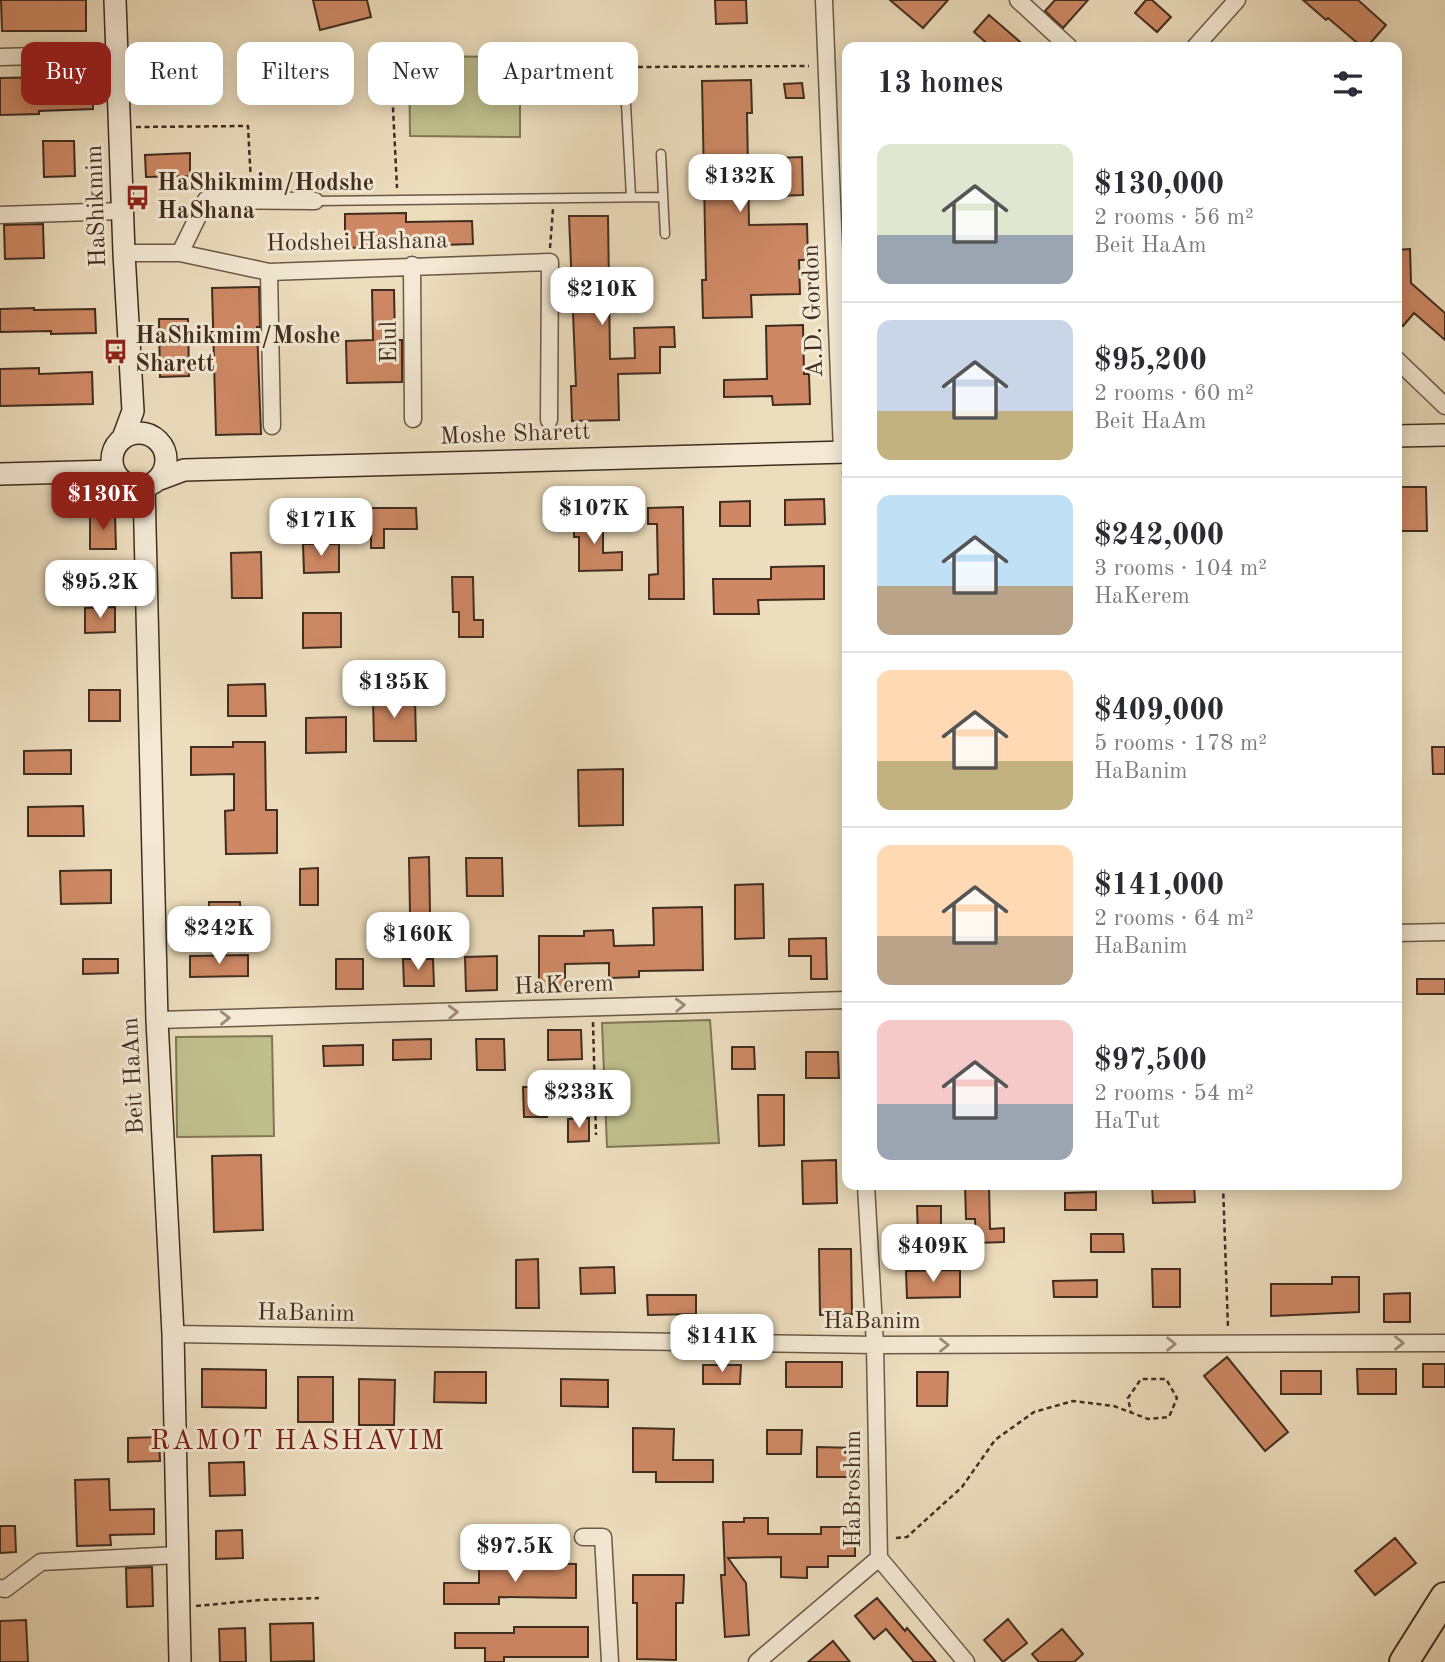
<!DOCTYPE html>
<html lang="en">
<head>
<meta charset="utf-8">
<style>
  :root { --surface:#fff; --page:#f2f2f3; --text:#2b2b33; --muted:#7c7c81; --line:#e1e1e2; --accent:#8f2418 }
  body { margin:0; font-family:"Old Standard TT",serif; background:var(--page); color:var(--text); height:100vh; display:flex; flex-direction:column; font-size:26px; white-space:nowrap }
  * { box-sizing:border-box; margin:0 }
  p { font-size:23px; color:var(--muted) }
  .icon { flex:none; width:38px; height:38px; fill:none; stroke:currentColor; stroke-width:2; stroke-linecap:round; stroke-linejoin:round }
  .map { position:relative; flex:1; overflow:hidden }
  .drawer { position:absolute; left:842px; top:42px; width:560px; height:1148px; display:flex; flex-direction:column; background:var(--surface); border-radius:14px; box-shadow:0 4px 18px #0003 }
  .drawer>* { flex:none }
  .banner { position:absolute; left:21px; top:42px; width:665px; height:63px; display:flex; gap:14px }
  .price { position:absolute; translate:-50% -60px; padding:0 16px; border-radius:14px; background:#fff; color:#222; font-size:23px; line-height:46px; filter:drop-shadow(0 2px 4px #0008) }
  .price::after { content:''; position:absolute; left:50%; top:42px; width:21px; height:16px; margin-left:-10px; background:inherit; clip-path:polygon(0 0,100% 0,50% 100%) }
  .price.active { background:var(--accent); color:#fff }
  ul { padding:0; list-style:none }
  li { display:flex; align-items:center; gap:21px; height:175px; padding:0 35px }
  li+li { border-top:2px solid var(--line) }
  li span { display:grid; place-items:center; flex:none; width:196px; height:140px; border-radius:14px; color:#555 }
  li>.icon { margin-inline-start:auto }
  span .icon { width:84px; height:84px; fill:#fffc; stroke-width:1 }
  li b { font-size:30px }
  h2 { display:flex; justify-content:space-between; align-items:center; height:84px; padding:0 35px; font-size:30px }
  .chip { padding:0 24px; border-radius:14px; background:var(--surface); box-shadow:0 4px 18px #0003; font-size:24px; line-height:63px }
  .chip.active { background:var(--accent); color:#fff }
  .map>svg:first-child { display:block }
</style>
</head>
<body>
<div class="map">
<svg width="1445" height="1662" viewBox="0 0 1445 1662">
  <rect width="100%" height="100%" fill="#ecddbd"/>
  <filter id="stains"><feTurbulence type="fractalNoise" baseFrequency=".00286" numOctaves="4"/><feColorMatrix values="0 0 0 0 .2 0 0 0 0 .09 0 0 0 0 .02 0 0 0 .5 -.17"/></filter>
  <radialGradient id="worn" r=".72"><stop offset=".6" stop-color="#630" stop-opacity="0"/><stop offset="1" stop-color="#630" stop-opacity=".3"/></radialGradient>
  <path fill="#bfbf8c" stroke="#807656" stroke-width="2" d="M409,56L520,57V137L410,136Z
    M710,1020L719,1143L607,1147L602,1023Z
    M272,1036L274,1136L177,1137L176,1037Z"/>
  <path fill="#ce8964" stroke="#412d20" stroke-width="2" d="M1,0H86V31H2Z
    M313,0H367L371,17L320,30Z
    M715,0H746L747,23L716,24Z
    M890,0H948L923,28Z
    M1055,0H1088L1063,28L1045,11Z
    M1146,0H1152L1171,17L1157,32L1135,13Z
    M1303,0H1358L1386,25L1367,47H1362L1328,18L1326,20Z
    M989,15L1026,47H991L974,32Z
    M92,73L93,109L39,111V114L0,115V78L52,77V74Z
    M751,80L752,113H747L749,225L807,224L808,260H799L800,294L751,295L752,317L703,318L702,280H706L702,81Z
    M802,83L804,98H786L784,84Z
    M43,141H74L75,176L44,177Z
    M190,153V176L146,177L145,155Z
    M802,157L803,195L777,196L776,158Z
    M406,213V222L472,221L473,244L345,248V214Z
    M569,216H608L610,359L635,358L634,328L674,327L675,347H660V373L618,374L619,420L572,421L571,386H576Z
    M43,224L44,258L5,259L4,225Z
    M1410,249L1411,283L1445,313V340L1414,313L1403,326L1396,320V250Z
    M259,287L260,327H257L261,434L216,435L212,288Z
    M372,290H394L395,340H402V382L347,383L346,341L373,340Z
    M34,308V310L95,309L96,333L51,334V331L0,332V309Z
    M159,319H188L189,376L160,377Z
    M803,325L804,374H809L810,404L773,405L772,396L724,397V380L767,379L766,326Z
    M39,368V374L92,372L93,404L0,406V369Z
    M1398,487H1426L1427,531H1399Z
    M824,499L825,524L785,525V500Z
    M750,501V526H720V502Z
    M683,507L684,599H649V575L658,574L657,524H648V508Z
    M371,508H416L417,529H384V548H371Z
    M90,515H115L116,549H90Z
    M603,516V553L622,552V570L579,571V537H574V517Z
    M303,544H339V572L304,573Z
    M261,552L262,598H232L231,553Z
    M824,566V599L758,600L759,614H714L713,579H771V567Z
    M452,577H473L474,620H483V637H459V612H453Z
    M115,607V632L85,633V608Z
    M303,613H341V647L303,648Z
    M265,684L266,716H228V685Z
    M89,690H120V721H89Z
    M373,698H415L416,741H374Z
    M346,717V752L306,753V718Z
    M233,742H265L266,810H277V853L226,854L225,811L234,810V774L191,775V747H233Z
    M1432,747H1445V774H1433Z
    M71,750V774H24V751Z
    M623,769V825L579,826L578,770Z
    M83,806L84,836H28V807Z
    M429,857L430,913L410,914L409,858Z
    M466,858H502L503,896H467Z
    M318,868V905H300V869Z
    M111,870V903L61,904L60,871Z
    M763,884L764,938L735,939V885Z
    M209,902H240L241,929H209Z
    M702,907L703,970L639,971V977L609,978V963L565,964V990L539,991V936H584V931L613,930L614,946L654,945L653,908Z
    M826,938L827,979H811V956H789V939Z
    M248,955V976L190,977V956Z
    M497,956V990L466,991L465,957Z
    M83,959H118V973L83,974Z
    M336,959H363V989H336Z
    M403,959H433L434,986H404Z
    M1417,979H1445V994H1417Z
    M548,1030H581L582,1059L548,1060Z
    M431,1039V1059L393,1060V1040Z
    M476,1039H504L505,1070H477Z
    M363,1045V1065L324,1066L323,1046Z
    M732,1047H754L755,1069H732Z
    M806,1052H838L839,1078H806Z
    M523,1087H546L547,1117H524Z
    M758,1095H784V1145L759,1146Z
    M589,1118V1141L568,1142V1119Z
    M261,1155L263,1230L214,1232L212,1156Z
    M836,1160L837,1203L803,1204L802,1161Z
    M965,1185H989L990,1229L1004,1228V1242L976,1243L975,1219H966Z
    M1194,1185L1195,1202L1153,1203L1152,1186Z
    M1096,1192V1210H1065V1193Z
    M917,1206H941V1237H918Z
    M1091,1234H1123L1124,1252H1091Z
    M819,1249H851L852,1314L820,1315Z
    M538,1259L539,1308H516V1260Z
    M614,1267L615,1293L581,1294L580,1268Z
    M1152,1269H1180V1307H1153Z
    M960,1270V1297L907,1298L906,1271Z
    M1332,1277H1359V1312L1271,1316V1284H1332Z
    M1097,1280V1297H1054L1053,1281Z
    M1410,1293V1322H1384V1294Z
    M647,1295H696V1314L648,1315Z
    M1227,1357L1288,1432L1265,1451L1204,1376Z
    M786,1362H842V1387H786Z
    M1423,1364H1445V1387H1423Z
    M703,1365H741L740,1384H703Z
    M202,1369L266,1370V1408L202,1407Z
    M1357,1369H1396V1394H1358Z
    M1281,1371H1321V1394H1281Z
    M435,1372H486V1403L434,1402Z
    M917,1372H948L947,1406H917Z
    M298,1377H333V1422H298Z
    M359,1379L395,1380L394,1425H359Z
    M561,1379L608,1380V1407L561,1406Z
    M633,1428L674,1429L673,1460H713V1482H656V1472H633Z
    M767,1430H802L801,1454H767Z
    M159,1437L160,1461L128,1462V1438Z
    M817,1447L856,1448L855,1477H817Z
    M244,1462L245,1495L210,1496L209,1463Z
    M109,1479L110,1510L154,1509V1534L110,1535L111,1545L77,1546L75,1480Z
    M744,1518H768V1534H821V1527H855V1556H828V1567H807V1578L781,1577V1557L728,1558L746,1583L749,1635L725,1637L721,1575H725L723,1522H744Z
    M0,1526H15L16,1552L0,1553Z
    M242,1530L243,1558L216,1559V1531Z
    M1395,1538L1416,1563L1375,1595L1355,1571Z
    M514,1563L576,1564V1598L499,1597V1604H444V1583H479V1568L514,1569Z
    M152,1567L153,1606L127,1607L126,1568Z
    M633,1575H684L683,1603H676V1660L637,1659V1603H633Z
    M877,1598L905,1631L907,1628L936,1662H914L886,1629L874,1639L855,1616Z
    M1008,1619L1027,1643L1003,1662L984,1640Z
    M26,1620L28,1662H0V1621Z
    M313,1623L314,1661L271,1662L270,1624Z
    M514,1627H588V1657H504V1662H485V1648H455V1633H514Z
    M245,1628L246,1662H220L219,1629Z
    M1062,1629L1083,1654L1074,1662H1039L1032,1654Z
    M833,1641L850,1662H808Z"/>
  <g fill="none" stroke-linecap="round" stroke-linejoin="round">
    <defs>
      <path id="lane" d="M624,67L631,197
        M661,154L665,234
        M315,201L663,197"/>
      <path id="street" d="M824,0L842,452
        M1018,0L1069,47
        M1195,47L1237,0
        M0,57L117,54
        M0,215L122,211
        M124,253H180L269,272L550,262L549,420
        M180,253L206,200L315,201
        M412,265L413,419
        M269,272L272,426
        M1396,359L1445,406
        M1396,933L1445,932
        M157,1020L847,1000
        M173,1334L875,1345L1445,1343
        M583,1537H603L610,1662
        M879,1558L966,1662
        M0,1588L5,1589L41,1562L178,1555
        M757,1662L879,1558L875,1345L866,1185"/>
      <path id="secondary" d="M115,0L124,253L133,411L123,438
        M112 460a27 27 0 1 1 54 0a27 27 0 1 1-54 0Z
        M1396,436L1445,435
        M0,474L114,471
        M160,479L184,470L847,452
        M144,487L157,1020L173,1334L180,1662"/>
      <path id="highway" d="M1404,1662L1445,1597"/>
    </defs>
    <use href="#lane" stroke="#6c5947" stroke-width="11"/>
    <use href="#street" stroke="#6c5947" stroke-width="19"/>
    <use href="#secondary" stroke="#412d20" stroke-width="24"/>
    <use href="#highway" stroke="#412d20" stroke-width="32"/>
    <path stroke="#412d20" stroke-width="2.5" stroke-dasharray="5 3.5" stroke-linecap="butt" d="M390,48L397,188
      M638,67L809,66
      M136,127L248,126L251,183
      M550,248L553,209
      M843,471L847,681
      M593,1022L596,1135
      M1223,1185L1228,1328
      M896,1538L907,1537L962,1487L995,1440L1034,1412L1073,1401L1114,1406L1148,1419L1169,1417L1177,1398L1166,1379H1141L1128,1398L1131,1413
      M196,1606L260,1600L319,1598"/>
    <use href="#lane" stroke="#f3e9d4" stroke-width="8"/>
    <use href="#street" stroke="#f3e9d4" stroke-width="16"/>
    <use href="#secondary" stroke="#f3e9d4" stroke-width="21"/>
    <use href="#highway" stroke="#ecddbd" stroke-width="28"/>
  </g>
  <defs><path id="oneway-chevron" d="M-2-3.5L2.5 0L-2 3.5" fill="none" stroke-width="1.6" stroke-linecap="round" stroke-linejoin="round" transform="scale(1.75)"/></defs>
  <g stroke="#9a8b7a">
    <use href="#oneway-chevron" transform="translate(680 1005) rotate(-2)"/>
    <use href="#oneway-chevron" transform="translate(453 1012) rotate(-2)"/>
    <use href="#oneway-chevron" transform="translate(225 1018) rotate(-1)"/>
    <use href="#oneway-chevron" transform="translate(1399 1343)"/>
    <use href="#oneway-chevron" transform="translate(1171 1344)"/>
    <use href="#oneway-chevron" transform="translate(944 1345)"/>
  </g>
  <defs>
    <symbol id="bus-bare" viewBox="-9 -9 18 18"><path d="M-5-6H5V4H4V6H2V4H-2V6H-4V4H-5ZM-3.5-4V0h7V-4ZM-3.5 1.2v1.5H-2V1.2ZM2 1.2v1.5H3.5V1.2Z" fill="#8f2418" stroke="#f3e9d4" stroke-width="2.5" paint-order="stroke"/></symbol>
  </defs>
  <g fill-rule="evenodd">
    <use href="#bus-bare" x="120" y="180" width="35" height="35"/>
    <use href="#bus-bare" x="98" y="334" width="35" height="35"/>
  </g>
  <g text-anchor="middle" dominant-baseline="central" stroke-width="6" stroke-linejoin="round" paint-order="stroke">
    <g font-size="24" font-weight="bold" fill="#412d20" stroke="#f3e9d4" text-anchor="start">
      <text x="157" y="184">HaShikmim/Hodshe<tspan x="157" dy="28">HaShana</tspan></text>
      <text x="135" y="337">HaShikmim/Moshe<tspan x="135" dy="28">Sharett</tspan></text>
    </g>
    <g font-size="24" fill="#412d20" stroke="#f3e9d4">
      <text transform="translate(97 206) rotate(-92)">HaShikmim</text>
      <text transform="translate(357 243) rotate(-1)">Hodshei Hashana</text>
      <text transform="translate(814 311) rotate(-92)">A.D. Gordon</text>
      <text transform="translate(390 342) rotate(-91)">Elul</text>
      <text transform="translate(515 435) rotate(-2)">Moshe Sharett</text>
      <text transform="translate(564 986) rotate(-2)">HaKerem</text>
      <text transform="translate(134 1076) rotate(-93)">Beit HaAm</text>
      <text transform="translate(306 1314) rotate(1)">HaBanim</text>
      <text x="872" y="1322">HaBanim</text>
      <text transform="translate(854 1489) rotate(-90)">HaBroshim</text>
    </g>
    <g font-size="28" letter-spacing="2" fill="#7a1f14" stroke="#f3e9d4">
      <text x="298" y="1442">RAMOT HASHAVIM</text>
    </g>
  </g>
  <rect width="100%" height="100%" filter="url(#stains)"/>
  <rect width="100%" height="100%" fill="url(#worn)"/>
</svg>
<b class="price" style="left:740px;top:214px">$132K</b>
<b class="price" style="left:602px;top:327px">$210K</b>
<b class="price active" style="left:103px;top:532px">$130K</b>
<b class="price" style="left:594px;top:546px">$107K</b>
<b class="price" style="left:321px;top:558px">$171K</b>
<b class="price" style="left:100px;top:620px">$95.2K</b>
<b class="price" style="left:394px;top:720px">$135K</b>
<b class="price" style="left:219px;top:966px">$242K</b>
<b class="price" style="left:418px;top:972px">$160K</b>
<b class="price" style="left:579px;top:1130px">$233K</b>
<b class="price" style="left:933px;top:1284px">$409K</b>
<b class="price" style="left:722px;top:1374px">$141K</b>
<b class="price" style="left:515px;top:1584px">$97.5K</b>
<div class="banner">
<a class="chip active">Buy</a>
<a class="chip">Rent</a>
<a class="chip">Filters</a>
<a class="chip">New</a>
<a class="chip">Apartment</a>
</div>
<section class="drawer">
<h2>13 homes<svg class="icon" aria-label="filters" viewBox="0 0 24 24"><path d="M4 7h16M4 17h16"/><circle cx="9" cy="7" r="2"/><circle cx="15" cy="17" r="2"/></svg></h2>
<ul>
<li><span style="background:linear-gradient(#dfe7d0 65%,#9aa5b1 0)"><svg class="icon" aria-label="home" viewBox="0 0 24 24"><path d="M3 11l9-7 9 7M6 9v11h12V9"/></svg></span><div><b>$130,000</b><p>2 rooms · 56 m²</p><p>Beit HaAm</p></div></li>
<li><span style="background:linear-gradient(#c9d6e8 65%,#c2b280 0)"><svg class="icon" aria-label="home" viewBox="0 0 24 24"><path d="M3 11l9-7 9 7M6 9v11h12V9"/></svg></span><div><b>$95,200</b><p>2 rooms · 60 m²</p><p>Beit HaAm</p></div></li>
<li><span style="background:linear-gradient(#bfe0f5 65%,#b9a48a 0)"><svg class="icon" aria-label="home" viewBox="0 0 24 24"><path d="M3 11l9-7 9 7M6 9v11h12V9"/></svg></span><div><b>$242,000</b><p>3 rooms · 104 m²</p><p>HaKerem</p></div></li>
<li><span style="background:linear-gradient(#ffd9b3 65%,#c2b280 0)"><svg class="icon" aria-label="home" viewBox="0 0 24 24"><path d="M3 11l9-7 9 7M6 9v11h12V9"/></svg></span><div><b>$409,000</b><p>5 rooms · 178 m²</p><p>HaBanim</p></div></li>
<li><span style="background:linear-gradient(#ffd9b3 65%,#b9a48a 0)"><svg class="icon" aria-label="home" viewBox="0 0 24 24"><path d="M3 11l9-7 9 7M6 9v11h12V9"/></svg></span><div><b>$141,000</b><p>2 rooms · 64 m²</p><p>HaBanim</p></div></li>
<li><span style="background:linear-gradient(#f6c9c9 60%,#9aa5b1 0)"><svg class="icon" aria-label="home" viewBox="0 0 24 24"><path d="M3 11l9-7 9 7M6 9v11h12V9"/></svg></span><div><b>$97,500</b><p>2 rooms · 54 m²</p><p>HaTut</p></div></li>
</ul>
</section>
</div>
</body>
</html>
